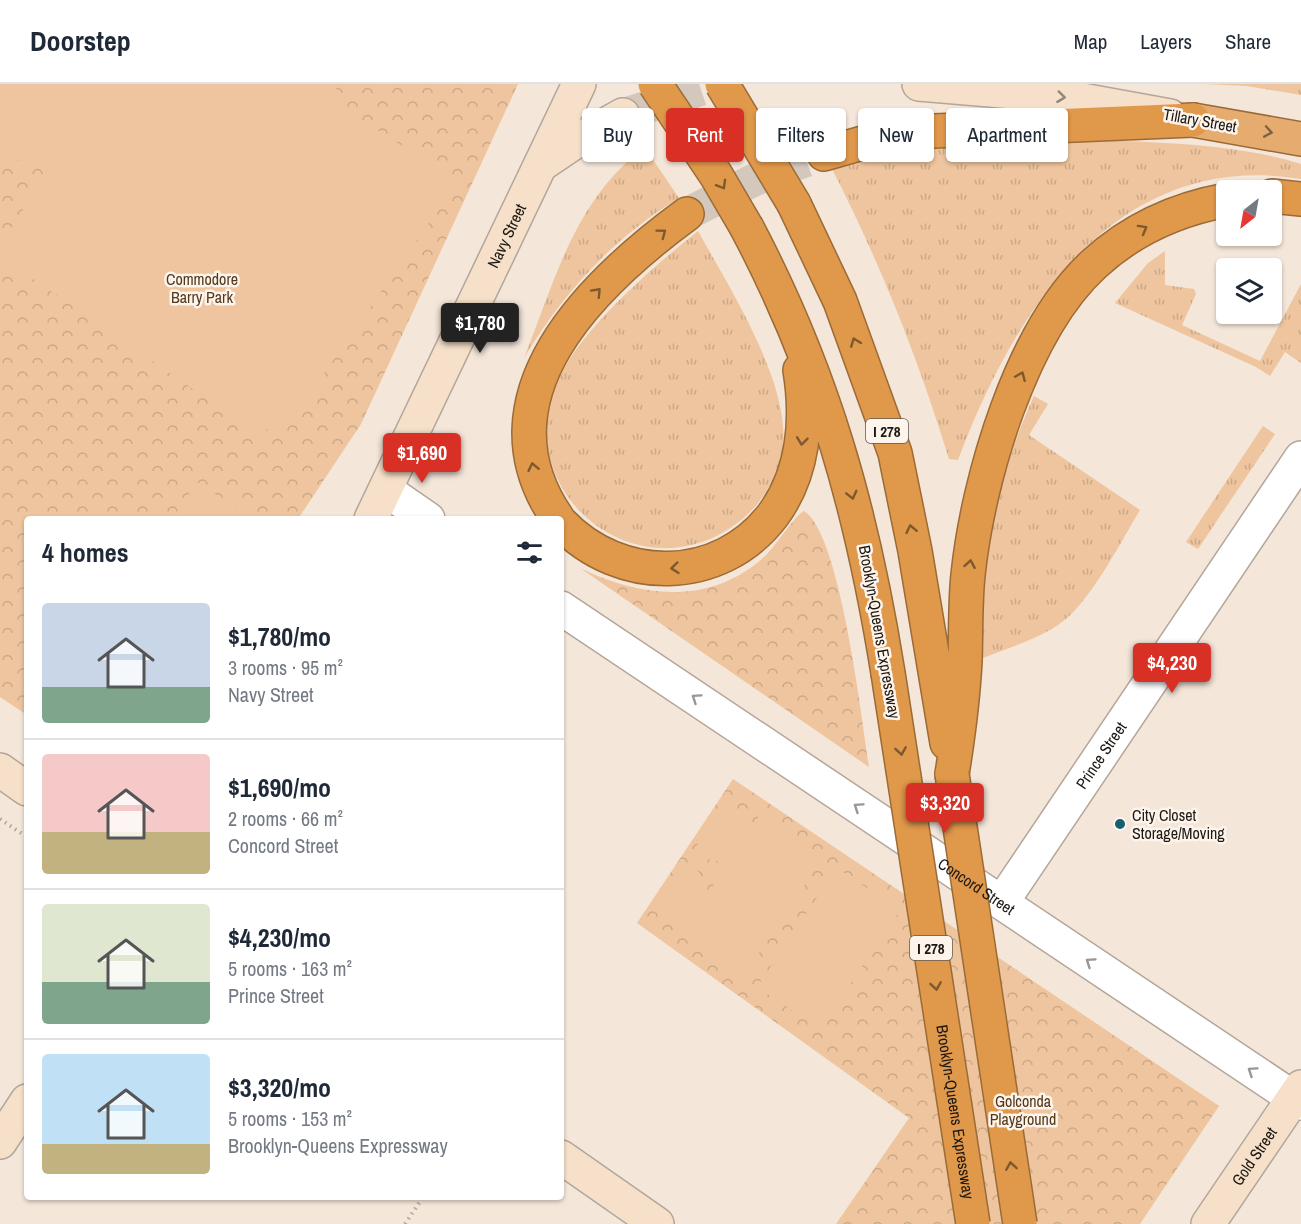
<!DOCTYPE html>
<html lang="en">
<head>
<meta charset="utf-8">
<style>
  :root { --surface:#fff; --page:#f2f2f3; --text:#1f2937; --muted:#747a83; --line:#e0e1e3; --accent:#d93025 }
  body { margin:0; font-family:"Archivo Narrow",sans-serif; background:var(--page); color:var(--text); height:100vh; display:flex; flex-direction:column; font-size:22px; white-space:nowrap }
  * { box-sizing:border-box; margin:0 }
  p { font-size:20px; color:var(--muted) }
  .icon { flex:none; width:33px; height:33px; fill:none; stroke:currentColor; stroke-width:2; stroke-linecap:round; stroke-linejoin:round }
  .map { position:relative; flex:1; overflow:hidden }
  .panel { position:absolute; left:24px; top:432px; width:540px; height:684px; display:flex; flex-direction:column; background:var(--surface); border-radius:6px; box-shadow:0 2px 4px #0004 }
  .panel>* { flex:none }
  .top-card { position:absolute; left:582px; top:24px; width:570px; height:54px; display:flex; gap:12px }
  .needle { width:39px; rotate:211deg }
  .fabs { position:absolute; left:1216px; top:96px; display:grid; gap:12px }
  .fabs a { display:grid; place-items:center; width:66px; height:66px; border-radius:6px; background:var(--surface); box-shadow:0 2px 4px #0004; font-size:30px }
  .price { position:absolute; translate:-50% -51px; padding:0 14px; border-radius:6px; background:var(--accent); color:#fff; font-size:20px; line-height:39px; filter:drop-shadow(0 2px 3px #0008) }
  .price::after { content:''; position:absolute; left:50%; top:36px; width:18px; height:14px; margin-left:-9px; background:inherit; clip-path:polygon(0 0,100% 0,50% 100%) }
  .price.on { background:#222; color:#fff }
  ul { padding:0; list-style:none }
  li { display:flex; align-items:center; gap:18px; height:150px; padding:0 18px }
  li+li { border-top:2px solid var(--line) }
  li span { display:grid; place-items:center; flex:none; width:168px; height:120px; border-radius:6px; color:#555 }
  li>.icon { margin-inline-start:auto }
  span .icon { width:72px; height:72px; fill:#fffc; stroke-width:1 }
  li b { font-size:26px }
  h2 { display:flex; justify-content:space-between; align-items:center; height:72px; padding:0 18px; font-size:26px }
  .tag { padding:0 21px; border-radius:6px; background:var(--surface); box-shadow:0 2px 4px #0004; font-size:21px; line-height:54px }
  .tag.on { background:var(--accent); color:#fff }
  header { display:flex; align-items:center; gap:36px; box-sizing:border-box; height:84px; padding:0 30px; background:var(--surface); border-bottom:2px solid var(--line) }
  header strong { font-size:28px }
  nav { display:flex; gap:33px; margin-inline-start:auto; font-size:21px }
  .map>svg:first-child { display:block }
</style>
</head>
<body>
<header>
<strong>Doorstep</strong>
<nav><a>Map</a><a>Layers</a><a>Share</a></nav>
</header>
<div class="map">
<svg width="1301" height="1140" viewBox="0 0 1301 1140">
  <defs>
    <pattern id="grass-tufts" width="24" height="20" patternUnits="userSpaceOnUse" patternTransform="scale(1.5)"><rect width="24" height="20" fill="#eec59e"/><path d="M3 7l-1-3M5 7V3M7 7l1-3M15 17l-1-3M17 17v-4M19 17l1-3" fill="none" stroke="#cca887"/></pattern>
    <pattern id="forest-crowns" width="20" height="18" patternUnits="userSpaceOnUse" patternTransform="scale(1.5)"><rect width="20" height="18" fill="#eec59e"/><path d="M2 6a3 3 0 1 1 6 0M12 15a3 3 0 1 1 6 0" fill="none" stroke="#cca887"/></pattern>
  </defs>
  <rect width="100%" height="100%" fill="#f4e6d9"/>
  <path fill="url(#grass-tufts)" d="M1203,0H1301V11L1247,2Z
    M1056,54C1137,59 1224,56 1301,80V95C1116,65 1014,226 958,376L949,375C917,271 879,176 829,79L878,67Z
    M645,64L679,114C613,154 563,209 524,274C554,199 576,112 645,64Z
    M698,147C728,201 789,297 783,360C780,389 763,419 740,437C639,517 502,406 561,290C585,242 655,181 698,147Z
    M1165,167V201L1194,205L1196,210L1182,241L1260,277L1301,200V279L1285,268L1270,292L1256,283L1115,219L1148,179Z
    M1034,312L1048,320L1029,351L1140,426C1120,459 1089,521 1058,541C1034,557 1004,565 978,576C982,484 995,396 1034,312Z
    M1263,342L1275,350L1198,465L1186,458Z"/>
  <path fill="url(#forest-crowns)" d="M0,0H518L361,340L298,435H27V631L0,613Z
    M804,427C840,448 862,637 869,683L580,484C641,514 711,522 765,472C776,462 795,431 804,427Z
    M733,695L1219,1022L1140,1140H836L909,1034L637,839Z"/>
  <path fill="#eec59e" d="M0,0H337L335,19L458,97L288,341L255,348L0,172V161L53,80L0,74Z
    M197,398L253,435H172Z
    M726,718L747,736L749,746L759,732L822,775L743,893L679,851L689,837L678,839L653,827L685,778L699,788L709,808L729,777C714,779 706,775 693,767Z
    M837,784L900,826L820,945L757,903Z"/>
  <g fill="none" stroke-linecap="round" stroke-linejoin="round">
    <path stroke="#d4c7bb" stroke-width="33" stroke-dasharray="33 16" stroke-linecap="butt" d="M623,31L702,5L728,0"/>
    <path stroke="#d4c7bb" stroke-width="33" stroke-dasharray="33 16" stroke-linecap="butt" d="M687,130L756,95L824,70"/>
    <defs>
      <g id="minor">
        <path d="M386,406L428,435"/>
        <path id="s1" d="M561,524L1301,1019"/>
        <path id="s2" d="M1002,818L1301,374"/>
      </g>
      <g id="secondary">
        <path d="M919,0L1060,12L1170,32"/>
        <path d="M542,80L573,59L623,31"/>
        <path id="s3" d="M371,435L579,0"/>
        <path d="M0,686L27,705"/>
        <path d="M0,1058L27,1017"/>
        <path d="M561,1073L657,1140"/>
        <path id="s4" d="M1208,1140L1301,1003"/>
      </g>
      <path id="trunk" d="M1193,36L1301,55"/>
      <path id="motorway" d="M824,70L866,58L934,47L1193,36
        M1272,112L1301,115
        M794,120L840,217L895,369L915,467L947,659
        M747,144C824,290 862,427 888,589
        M558,435C473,313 593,199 687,130
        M561,439C620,501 720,501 773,431C804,389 808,335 800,286
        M952,690C958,653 963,615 965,577C966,548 965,520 968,491C978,395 1021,247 1094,180C1132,145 1177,125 1227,116"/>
    </defs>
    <use href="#minor" stroke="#b3a69a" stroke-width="36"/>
    <use href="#secondary" stroke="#b3a69a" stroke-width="36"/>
    <use href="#trunk" stroke="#9b6b37" stroke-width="36"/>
    <use href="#motorway" stroke="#9b6b37" stroke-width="36"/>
    <path stroke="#b0a69b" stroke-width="4" stroke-dasharray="1.5 4.5" stroke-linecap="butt" d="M0,735L27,753
      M405,1140L423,1113"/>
    <use href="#minor" stroke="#fff" stroke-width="33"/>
    <use href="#secondary" stroke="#f6e0c9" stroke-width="33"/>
    <use href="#trunk" stroke="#e6ac6f" stroke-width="33"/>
    <use href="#motorway" stroke="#e0984b" stroke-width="33"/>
    <defs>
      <g id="motorway-bridge">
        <path d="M655,0L716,91L747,144"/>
        <path d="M722,0L794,120"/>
        <path id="s5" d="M888,589L973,1140"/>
        <path d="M952,690L1020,1140"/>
      </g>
    </defs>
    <use href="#motorway-bridge" stroke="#9b6b37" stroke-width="36" stroke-linecap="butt"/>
    <use href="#motorway-bridge" stroke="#e0984b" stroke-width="33"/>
  </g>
  <defs><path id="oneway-chevron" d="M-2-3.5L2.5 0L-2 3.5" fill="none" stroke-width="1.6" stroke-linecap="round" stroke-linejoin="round" transform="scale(1.5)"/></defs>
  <use stroke="#948677" href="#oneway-chevron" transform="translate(1061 13) rotate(7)"/>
  <use stroke="#816241" href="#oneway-chevron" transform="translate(1268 48) rotate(10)"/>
  <g stroke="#7e582f">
    <use href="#oneway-chevron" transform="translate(722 101) rotate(60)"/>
    <use href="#oneway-chevron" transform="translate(1143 145) rotate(-29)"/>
    <use href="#oneway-chevron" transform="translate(662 149) rotate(-37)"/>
    <use href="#oneway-chevron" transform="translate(597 208) rotate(-47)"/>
    <use href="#oneway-chevron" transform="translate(855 258) rotate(-111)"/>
    <use href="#oneway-chevron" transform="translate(1021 292) rotate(-67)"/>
    <use href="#oneway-chevron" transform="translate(802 357) rotate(97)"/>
    <use href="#oneway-chevron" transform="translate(533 383) rotate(-102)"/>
    <use href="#oneway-chevron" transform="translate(852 411) rotate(76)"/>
    <use href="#oneway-chevron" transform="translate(911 445) rotate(-102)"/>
    <use href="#oneway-chevron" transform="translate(970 480) rotate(-80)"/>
    <use href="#oneway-chevron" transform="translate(675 484) rotate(174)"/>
    <use href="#oneway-chevron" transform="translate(901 667) rotate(81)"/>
    <use href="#oneway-chevron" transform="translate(936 902) rotate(81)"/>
    <use href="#oneway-chevron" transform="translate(1011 1082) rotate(-99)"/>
  </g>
  <g stroke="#999795">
    <use href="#oneway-chevron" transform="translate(696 614) rotate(-146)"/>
    <use href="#oneway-chevron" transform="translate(858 723) rotate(-146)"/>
    <use href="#oneway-chevron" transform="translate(1090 878) rotate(-146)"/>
    <use href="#oneway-chevron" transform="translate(1252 987) rotate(-146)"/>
  </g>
  <circle fill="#17606f" stroke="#fdf4ec" stroke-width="2" cx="1120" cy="740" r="6"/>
  <g text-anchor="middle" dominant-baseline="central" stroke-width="5" stroke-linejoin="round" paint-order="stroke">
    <g fill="#fdf4ec" stroke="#605a54" stroke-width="1.5">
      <rect x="866" y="335" width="42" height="24" rx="4.5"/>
      <rect x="910" y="852" width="42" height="24" rx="4.5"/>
    </g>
    <g font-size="15" font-weight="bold" fill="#1c1813">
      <text x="887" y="347">I 278</text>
      <text x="931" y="864">I 278</text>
    </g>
    <g font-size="16" fill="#1c1813" stroke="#fdf4ec">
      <text transform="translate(1200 36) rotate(10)">Tillary Street</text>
      <text stroke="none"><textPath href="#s3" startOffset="314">Navy Street</textPath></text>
      <text transform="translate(880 548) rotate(80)">Brooklyn-Queens Expressway</text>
      <text stroke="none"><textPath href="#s2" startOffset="177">Prince Street</textPath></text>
      <text stroke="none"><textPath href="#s1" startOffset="500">Concord Street</textPath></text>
      <text stroke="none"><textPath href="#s5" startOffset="444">Brooklyn-Queens Expressway</textPath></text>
      <text stroke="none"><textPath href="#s4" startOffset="82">Gold Street</textPath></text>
    </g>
    <g font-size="16" fill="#53381b" stroke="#fdf4ec">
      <text x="202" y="195">Commodore<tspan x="202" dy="18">Barry Park</tspan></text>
      <text x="1023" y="1017">Golconda<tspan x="1023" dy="18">Playground</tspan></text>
    </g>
    <g font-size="16" fill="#1c1813" stroke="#fdf4ec" text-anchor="start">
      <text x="1132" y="731">City Closet<tspan x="1132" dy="18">Storage/Moving</tspan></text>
    </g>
  </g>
</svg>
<div class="fabs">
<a><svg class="needle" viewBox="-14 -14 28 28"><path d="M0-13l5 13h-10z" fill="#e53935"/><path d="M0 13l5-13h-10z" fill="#747a83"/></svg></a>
<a><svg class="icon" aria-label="layers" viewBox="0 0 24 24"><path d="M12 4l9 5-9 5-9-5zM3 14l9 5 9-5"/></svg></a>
</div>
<b class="price on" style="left:480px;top:270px">$1,780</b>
<b class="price" style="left:422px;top:400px">$1,690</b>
<b class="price" style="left:1172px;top:610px">$4,230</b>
<b class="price" style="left:945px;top:750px">$3,320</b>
<div class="top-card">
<a class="tag">Buy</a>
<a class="tag on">Rent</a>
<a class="tag">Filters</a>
<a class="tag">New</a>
<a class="tag">Apartment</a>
</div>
<section class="panel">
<h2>4 homes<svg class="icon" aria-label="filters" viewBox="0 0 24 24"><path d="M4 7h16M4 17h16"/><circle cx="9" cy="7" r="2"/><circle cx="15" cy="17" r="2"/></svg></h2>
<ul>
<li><span style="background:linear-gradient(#c9d6e8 70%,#7fa58c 0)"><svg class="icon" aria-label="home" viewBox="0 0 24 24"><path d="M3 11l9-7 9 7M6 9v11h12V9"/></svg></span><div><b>$1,780/mo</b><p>3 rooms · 95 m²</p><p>Navy Street</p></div></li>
<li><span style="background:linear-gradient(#f6c9c9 65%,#c2b280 0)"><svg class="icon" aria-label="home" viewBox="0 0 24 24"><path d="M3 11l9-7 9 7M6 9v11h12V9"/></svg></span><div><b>$1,690/mo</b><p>2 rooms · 66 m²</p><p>Concord Street</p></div></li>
<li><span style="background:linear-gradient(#dfe7d0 65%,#7fa58c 0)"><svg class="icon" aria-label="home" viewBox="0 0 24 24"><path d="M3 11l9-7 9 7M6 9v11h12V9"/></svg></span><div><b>$4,230/mo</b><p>5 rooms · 163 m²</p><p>Prince Street</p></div></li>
<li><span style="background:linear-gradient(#bfe0f5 75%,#c2b280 0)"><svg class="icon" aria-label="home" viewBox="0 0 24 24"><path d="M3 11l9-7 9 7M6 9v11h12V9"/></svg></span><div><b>$3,320/mo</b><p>5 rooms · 153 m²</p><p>Brooklyn-Queens Expressway</p></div></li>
</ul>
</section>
</div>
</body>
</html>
